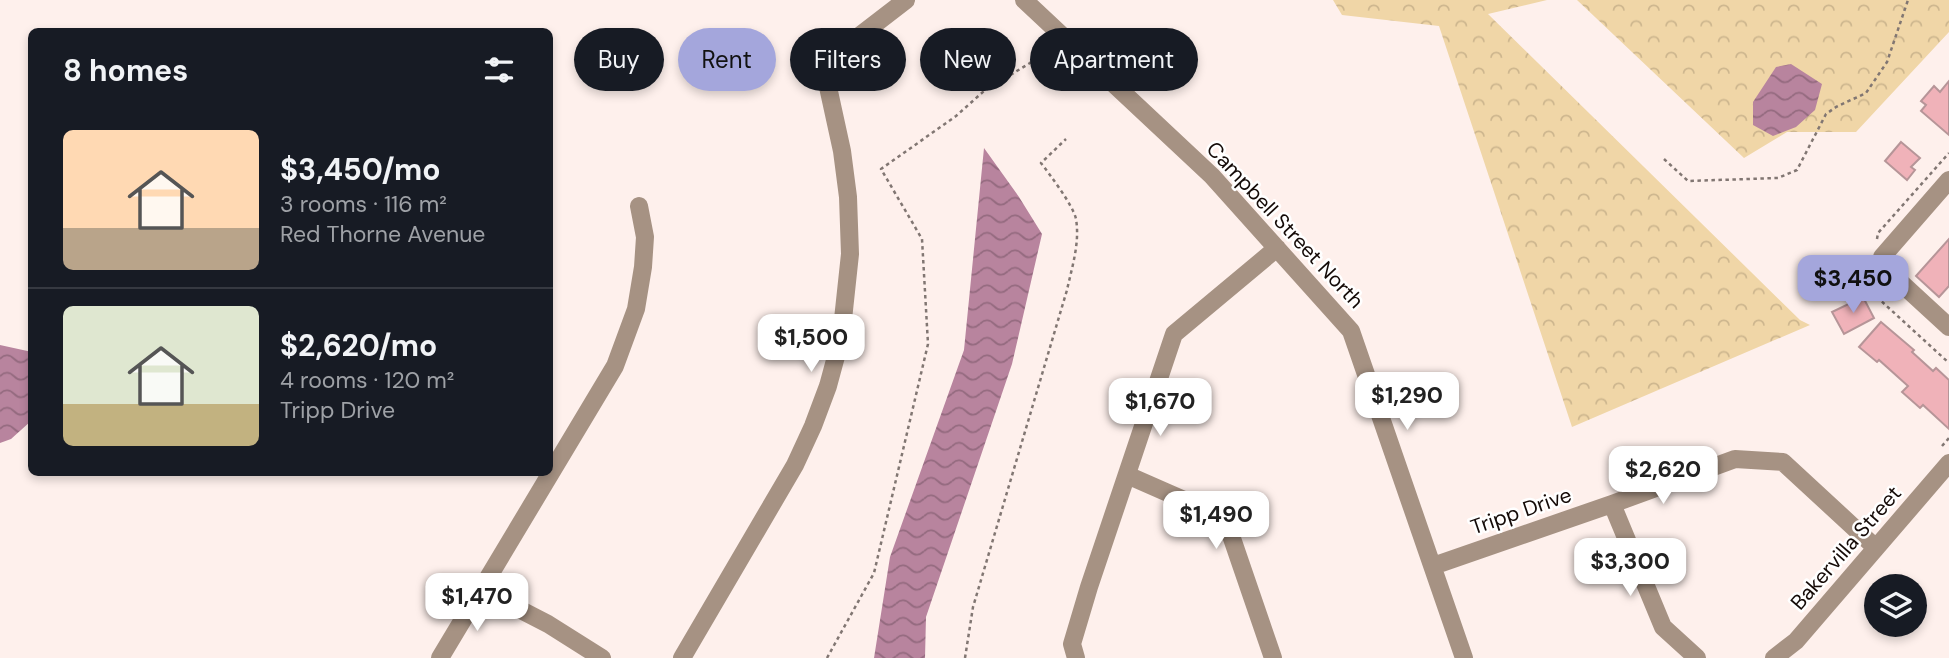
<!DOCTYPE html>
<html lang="en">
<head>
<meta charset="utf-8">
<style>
  :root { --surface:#171b24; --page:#20242c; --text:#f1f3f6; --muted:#9ea1a6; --line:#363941; --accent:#a4a6dc }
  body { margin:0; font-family:"DM Sans",sans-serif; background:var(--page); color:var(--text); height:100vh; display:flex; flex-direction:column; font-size:26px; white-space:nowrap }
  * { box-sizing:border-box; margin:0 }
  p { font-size:23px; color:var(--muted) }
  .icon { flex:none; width:38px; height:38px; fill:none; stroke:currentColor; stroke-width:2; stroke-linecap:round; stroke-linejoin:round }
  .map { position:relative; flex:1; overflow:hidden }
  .panel { position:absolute; left:28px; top:28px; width:525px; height:448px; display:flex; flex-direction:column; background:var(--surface); border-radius:10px; box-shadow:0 4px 10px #0003 }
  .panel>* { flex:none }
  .hud { position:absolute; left:574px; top:28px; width:665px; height:63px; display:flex; gap:14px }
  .tools { position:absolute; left:1864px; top:574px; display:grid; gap:14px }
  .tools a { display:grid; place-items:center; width:63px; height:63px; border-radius:50%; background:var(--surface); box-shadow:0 4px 10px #0003; font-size:35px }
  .price { position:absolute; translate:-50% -60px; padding:0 16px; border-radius:14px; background:#fff; color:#222; font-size:23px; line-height:46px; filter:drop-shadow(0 2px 4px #0008) }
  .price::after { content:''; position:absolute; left:50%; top:42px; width:21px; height:16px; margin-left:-10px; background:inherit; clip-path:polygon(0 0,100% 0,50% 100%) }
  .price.selected { background:var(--accent); color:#111 }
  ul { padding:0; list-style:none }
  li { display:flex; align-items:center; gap:21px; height:175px; padding:0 35px }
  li+li { border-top:2px solid var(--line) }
  li span { display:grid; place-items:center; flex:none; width:196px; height:140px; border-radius:10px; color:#555 }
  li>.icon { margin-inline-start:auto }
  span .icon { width:84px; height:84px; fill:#fffc; stroke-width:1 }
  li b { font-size:30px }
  h2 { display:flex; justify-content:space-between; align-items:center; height:84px; padding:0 35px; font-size:30px }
  .chip { padding:0 24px; border-radius:32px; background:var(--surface); box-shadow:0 4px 10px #0003; font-size:24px; line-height:63px }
  .chip.selected { background:var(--accent); color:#111 }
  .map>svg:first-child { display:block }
</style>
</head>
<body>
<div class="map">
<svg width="1949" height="658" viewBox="0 0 1949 658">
  <defs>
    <pattern id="forest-crowns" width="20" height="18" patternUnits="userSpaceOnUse" patternTransform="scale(1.75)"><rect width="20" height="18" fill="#f0d6a7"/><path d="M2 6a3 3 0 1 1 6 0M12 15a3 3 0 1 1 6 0" fill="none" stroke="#cdb68e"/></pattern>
    <pattern id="water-waves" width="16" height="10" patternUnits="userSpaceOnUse" patternTransform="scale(1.75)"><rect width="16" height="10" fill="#b8849e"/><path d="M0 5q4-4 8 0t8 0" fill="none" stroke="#946a7f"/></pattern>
  </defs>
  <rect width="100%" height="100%" fill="#fef0ec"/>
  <path fill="url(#forest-crowns)" d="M1333,0H1547L1488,14L1800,320L1810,325L1572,427L1439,26L1342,15Z
    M1577,0H1949V32L1856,132H1787L1744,158Z"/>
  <path fill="url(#water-waves)" d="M1791,64L1822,84L1815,110L1796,127L1773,136L1753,125V102L1776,67Z
    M984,148L1019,197L1042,234L1012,364L926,617L925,658H874L890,557L964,350Z
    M0,345L32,352L31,421L11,439L0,443Z"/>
  <path fill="#f0b2b9" stroke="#b69598" stroke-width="2" d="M1949,81V135L1921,111L1926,105L1921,101L1934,86L1940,92Z
    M1901,142L1920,158L1911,167L1915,170L1907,180L1885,161Z
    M1949,239V286L1939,297L1916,276Z
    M1825,264H1857V292H1825Z
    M1863,297L1874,318L1844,334L1832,312Z
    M1881,322L1914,350L1912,352L1933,371L1936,368L1949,380V429L1923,405L1920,408L1902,392L1908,386L1879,360L1877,362L1859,347Z"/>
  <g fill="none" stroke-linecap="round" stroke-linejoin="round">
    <path stroke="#817672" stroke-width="2.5" stroke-dasharray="3.5 3.5" stroke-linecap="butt" d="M1664,159L1688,181L1778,178L1797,170L1826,114L1836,107L1866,93L1887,62L1908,0
      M1877,239L1878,233L1949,153
      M1870,270L1869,275L1879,299L1949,363
      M1942,446L1949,438
      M827,658L874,573L928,344L922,239L881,169L956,116L984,91L1030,63L1050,45
      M965,658L973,607L1067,290C1072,267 1080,243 1076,219C1073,205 1050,175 1041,163L1066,139"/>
    <path stroke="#a69283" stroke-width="18" d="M1024,0L1212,176L1351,331L1464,658
      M1949,180L1882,257L1900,282L1949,327
      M1127,475L1225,518L1273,658
      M1612,504L1663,627L1697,658
      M1433,566L1612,504L1735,459L1783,462L1876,548
      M480,589L548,624L602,658
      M440,658L615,366L636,309L643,267L645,237L639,206
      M682,658L795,465L813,426L828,386L841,338L850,254L848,197L842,151L823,64L906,0
      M1076,658L1072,644L1089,587L1174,334L1277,248
      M1774,658L1796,641L1949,463"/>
  </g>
  <g text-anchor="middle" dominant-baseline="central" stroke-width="5" stroke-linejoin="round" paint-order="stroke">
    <g font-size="21" fill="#140a07" stroke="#fff">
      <text transform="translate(1285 225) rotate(47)">Campbell Street North</text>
      <text transform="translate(1521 511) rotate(-19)">Tripp Drive</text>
      <text transform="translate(1846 548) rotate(-49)">Bakervilla Street</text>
    </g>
  </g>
</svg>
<div class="tools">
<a><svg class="icon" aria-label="layers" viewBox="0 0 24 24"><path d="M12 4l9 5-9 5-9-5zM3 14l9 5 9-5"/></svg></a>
</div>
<b class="price selected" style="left:1853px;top:315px">$3,450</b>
<b class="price" style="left:811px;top:374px">$1,500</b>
<b class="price" style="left:1407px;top:432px">$1,290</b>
<b class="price" style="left:1160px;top:438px">$1,670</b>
<b class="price" style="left:1663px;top:506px">$2,620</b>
<b class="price" style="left:1216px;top:551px">$1,490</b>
<b class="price" style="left:1630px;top:598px">$3,300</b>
<b class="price" style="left:477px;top:633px">$1,470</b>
<div class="hud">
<a class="chip">Buy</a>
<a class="chip selected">Rent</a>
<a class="chip">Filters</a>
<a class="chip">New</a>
<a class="chip">Apartment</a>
</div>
<section class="panel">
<h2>8 homes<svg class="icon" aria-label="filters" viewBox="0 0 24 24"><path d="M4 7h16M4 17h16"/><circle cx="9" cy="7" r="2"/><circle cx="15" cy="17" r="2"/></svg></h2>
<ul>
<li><span style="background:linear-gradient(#ffd9b3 70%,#b9a48a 0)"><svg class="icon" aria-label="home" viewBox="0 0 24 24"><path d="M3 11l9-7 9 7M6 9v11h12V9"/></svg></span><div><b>$3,450/mo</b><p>3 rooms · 116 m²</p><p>Red Thorne Avenue</p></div></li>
<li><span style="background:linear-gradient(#dfe7d0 70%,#c2b280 0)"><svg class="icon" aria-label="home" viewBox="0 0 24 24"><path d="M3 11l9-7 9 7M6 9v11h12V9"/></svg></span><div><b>$2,620/mo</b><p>4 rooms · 120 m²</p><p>Tripp Drive</p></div></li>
</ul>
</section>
</div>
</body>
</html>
